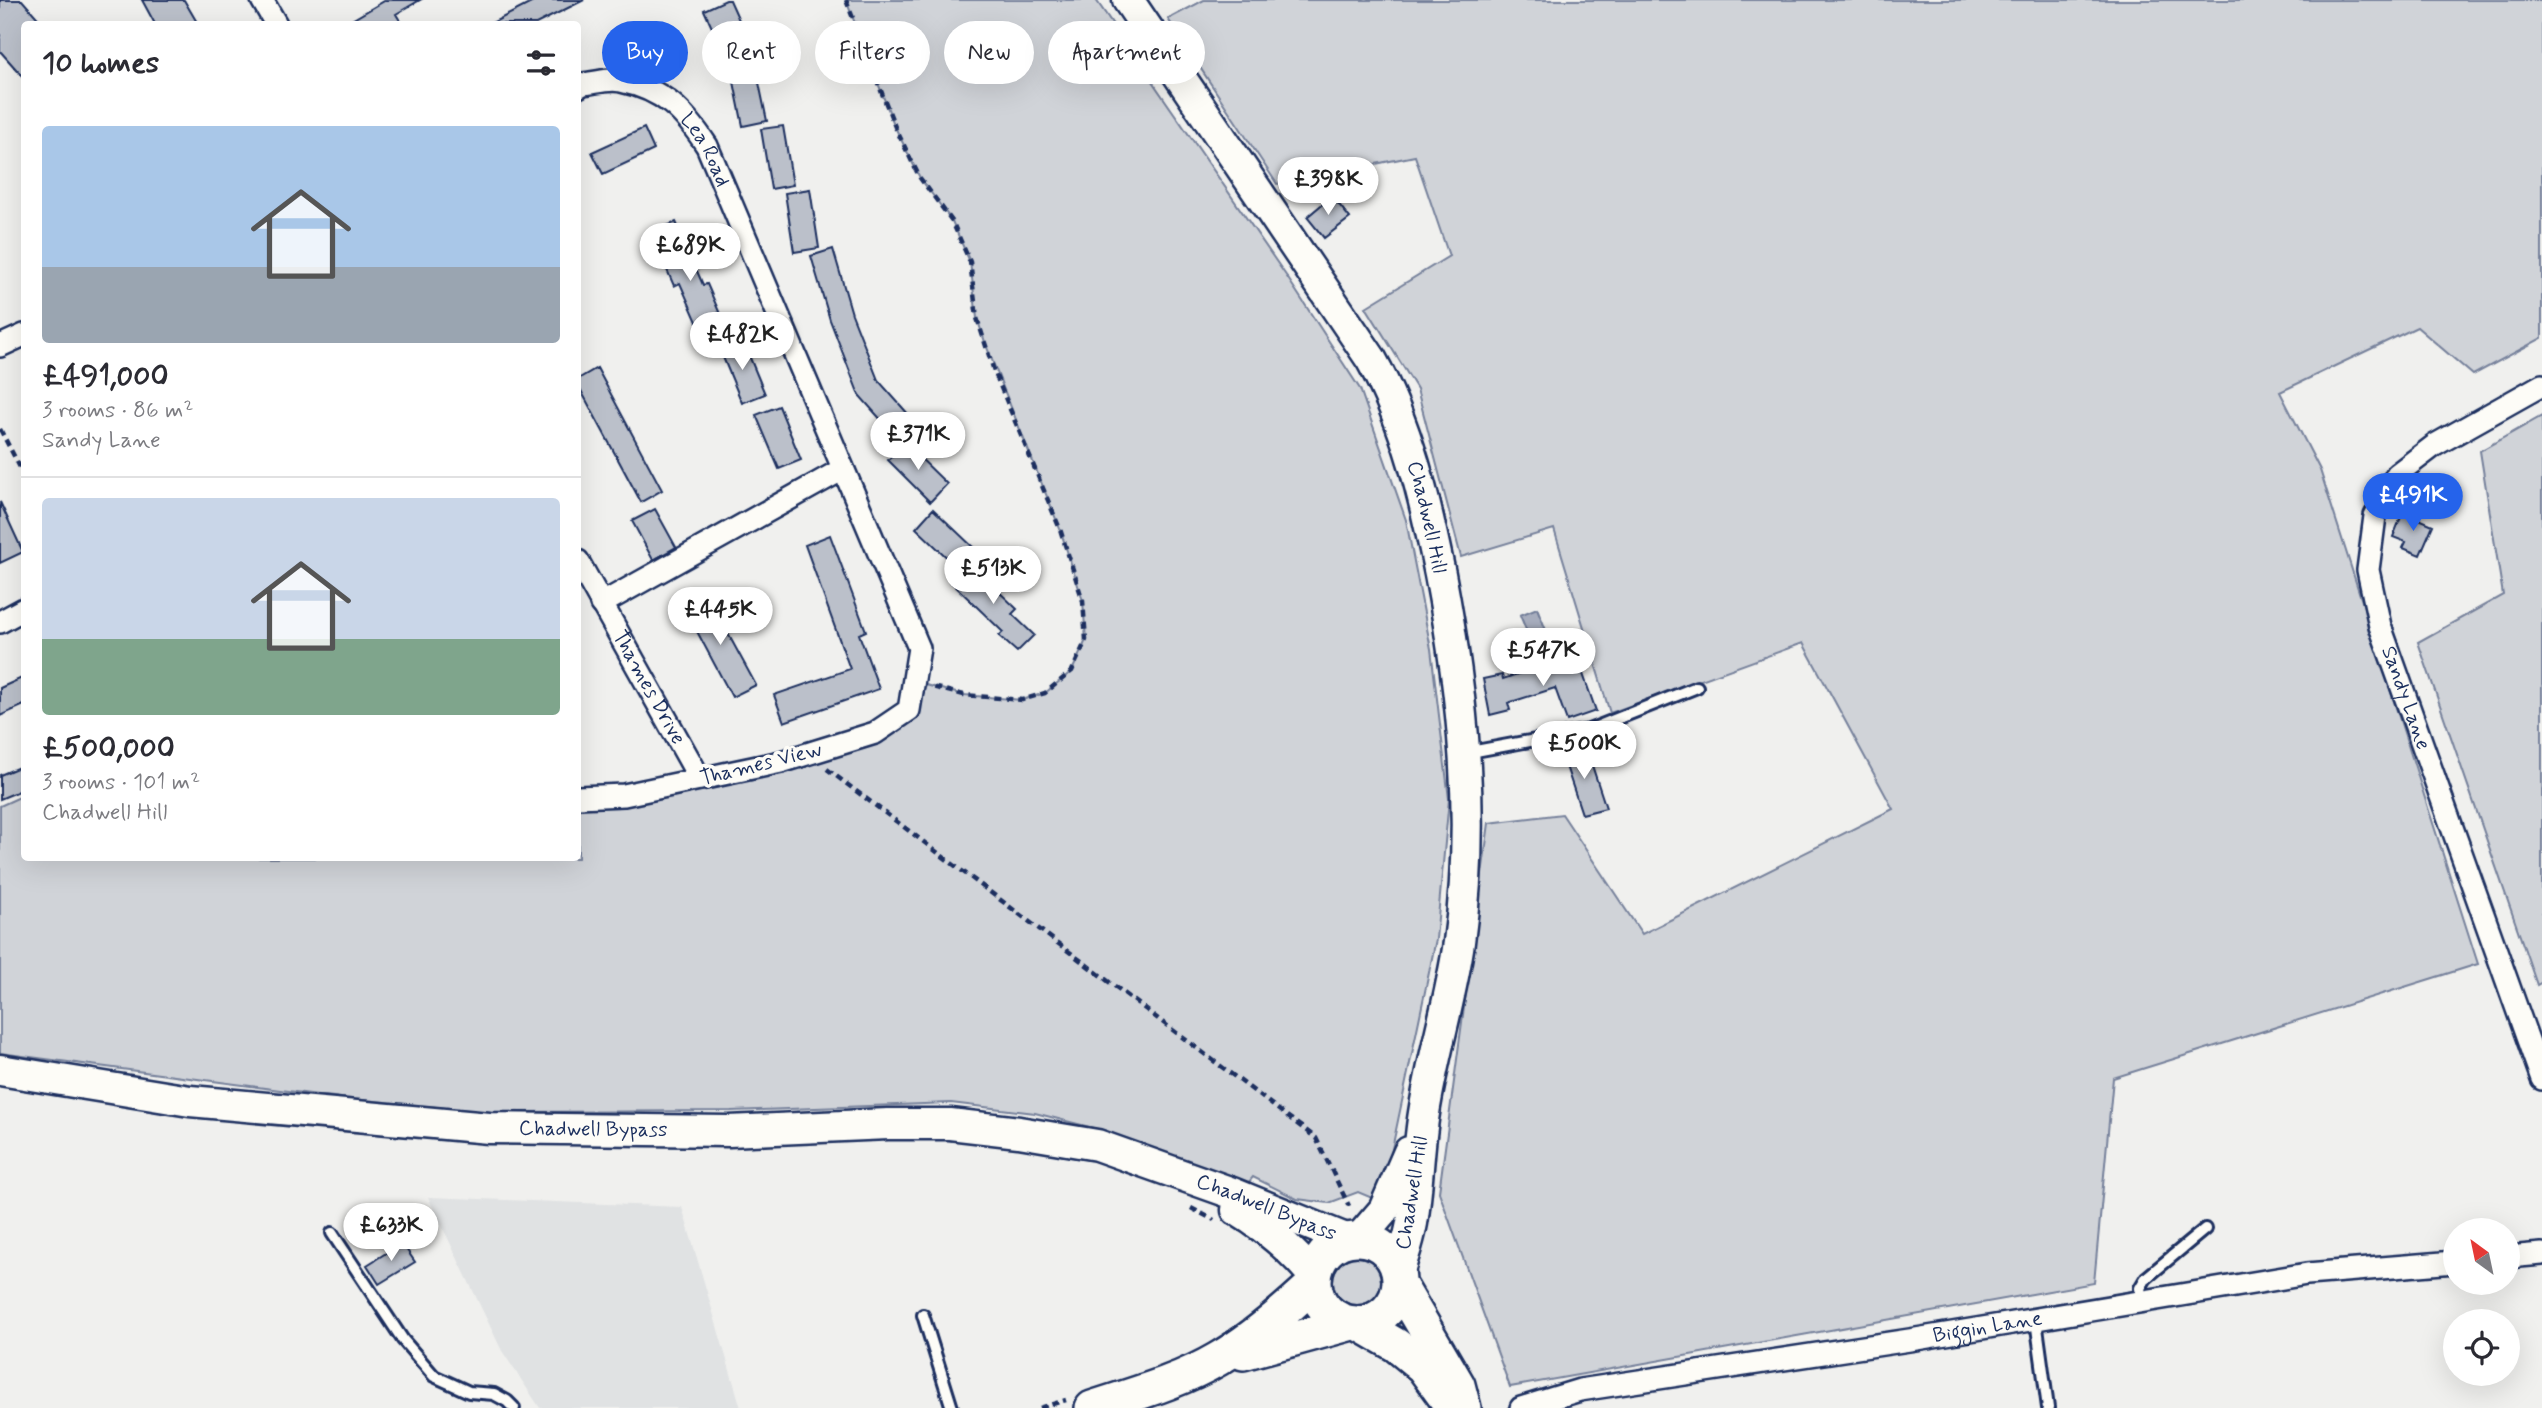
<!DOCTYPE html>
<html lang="en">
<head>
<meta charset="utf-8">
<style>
  :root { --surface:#fff; --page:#f2f2f3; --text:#2b2b33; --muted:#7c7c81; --line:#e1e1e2; --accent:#2563eb }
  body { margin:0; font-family:Mynerve,sans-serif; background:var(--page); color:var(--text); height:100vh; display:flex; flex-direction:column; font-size:26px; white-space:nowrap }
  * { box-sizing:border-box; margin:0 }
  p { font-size:23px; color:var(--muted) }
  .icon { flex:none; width:38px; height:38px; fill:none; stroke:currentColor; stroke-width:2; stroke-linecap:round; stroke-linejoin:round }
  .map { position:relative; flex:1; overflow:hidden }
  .sheet { position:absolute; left:21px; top:21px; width:560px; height:840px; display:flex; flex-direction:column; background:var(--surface); border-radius:7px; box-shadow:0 7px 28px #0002 }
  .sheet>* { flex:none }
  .guide { position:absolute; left:602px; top:21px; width:665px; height:63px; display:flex; gap:14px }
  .needle { width:46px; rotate:327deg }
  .controls { position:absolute; left:2443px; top:1218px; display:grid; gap:14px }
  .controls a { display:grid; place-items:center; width:77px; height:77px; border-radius:50%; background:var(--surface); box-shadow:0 7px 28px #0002; font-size:35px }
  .price { position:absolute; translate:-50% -60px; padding:0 16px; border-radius:24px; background:#fff; color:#222; font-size:23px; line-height:46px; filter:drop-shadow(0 2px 4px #0008) }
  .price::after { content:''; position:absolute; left:50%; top:42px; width:21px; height:16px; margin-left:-10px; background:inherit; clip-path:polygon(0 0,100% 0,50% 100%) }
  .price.active { background:var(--accent); color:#fff }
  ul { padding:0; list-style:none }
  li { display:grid; align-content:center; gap:14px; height:371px; padding:0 21px }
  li+li { border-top:2px solid var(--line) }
  li span { display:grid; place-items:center; height:217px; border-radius:7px; color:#555 }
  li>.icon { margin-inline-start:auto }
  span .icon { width:126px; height:126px; fill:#fffc; stroke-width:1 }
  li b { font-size:30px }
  h2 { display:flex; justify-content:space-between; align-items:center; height:84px; padding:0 21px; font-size:30px }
  .chip { padding:0 24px; border-radius:32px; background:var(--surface); box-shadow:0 7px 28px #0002; font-size:24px; line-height:63px }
  .chip.active { background:var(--accent); color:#fff }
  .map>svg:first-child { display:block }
</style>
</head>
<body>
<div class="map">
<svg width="2542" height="1408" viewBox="0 0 2542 1408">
  <rect width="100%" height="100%" fill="#f0f0ee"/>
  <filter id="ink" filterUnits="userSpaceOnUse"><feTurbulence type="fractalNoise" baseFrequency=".0143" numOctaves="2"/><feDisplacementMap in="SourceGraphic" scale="14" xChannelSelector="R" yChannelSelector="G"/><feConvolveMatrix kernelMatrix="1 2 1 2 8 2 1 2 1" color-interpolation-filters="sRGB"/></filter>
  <g filter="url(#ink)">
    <path fill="#e0e2e3" d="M428,1197L682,1207L741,1408H540L502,1351Z"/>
    <path fill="#d0d3d8" stroke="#76819b" stroke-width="2" d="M846,0H1096L1287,277L1360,389L1406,520L1431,649L1449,799L1436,939L1387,1173L1372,1198L1358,1192L1329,1203L1297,1199L1253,1177L1243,1189L1109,1132L1035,1113L951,1103L731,1111L490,1112L341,1098L0,1053V806L24,795V858H578V800L781,762L909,711L914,682L964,695L1022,700L1045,693L1072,671L1086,640L1083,601L1060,529L986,345L977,318L970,262L952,221L920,178L895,127Z
      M1204,0H2542V338L2473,375L2417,327L2280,392L2320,470L2478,964L2113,1078L2094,1283L1510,1387L1439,1192L1489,823L1562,814L1642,934L1893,809L1803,643L1610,713L1554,529L1461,557L1417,389L1366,307L1449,256L1415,156L1277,184L1168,19Z
      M2542,416V982L2537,985L2418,642L2503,595L2480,451Z
      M1333 1281a24 24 0 1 1 48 0a24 24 0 1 1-48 0Z"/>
    <path fill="#a7adbd" stroke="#6f7b97" stroke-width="2" d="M1537,608L1552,645L1535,652L1520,615Z"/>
    <path fill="#bbc0ca" stroke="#1b2f5e" stroke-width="2" d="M0,0H22L43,24H24V78L0,51Z
      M142,0H184L198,24H155Z
      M386,0H420L396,14L402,24H345Z
      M537,0H584L536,24H490Z
      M726,0H730L752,49L767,121L743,126L732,72L704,10Z
      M783,126L793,185L771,189L761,129Z
      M644,128L654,150L603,174L592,152Z
      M810,189L819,248L794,252L785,193Z
      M1332,196L1350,218L1324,238L1307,217Z
      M676,222L703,285L707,284L730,337L708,347L680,283L674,286L651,233Z
      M833,249L852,314L878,380L917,424L899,440L859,395L830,320L811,256Z
      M743,341L765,394L742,403L720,350Z
      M597,368L662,490L641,502L578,385V379Z
      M779,406L801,460L779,469L756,415Z
      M905,443L947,484L930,502L888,460Z
      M0,502L23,552L0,563Z
      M655,509L676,547L653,560L632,521Z
      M933,509L974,548L957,567L916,528Z
      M2403,512L2433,525L2420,555L2403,548L2406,542L2393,537Z
      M830,535L866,631L859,634L879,689L784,722L774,695L850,669L805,545Z
      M969,563L1017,609L1012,614L1034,635L1017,652L999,636L1003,632L951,582Z
      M708,597L756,685L732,697L685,609Z
      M1576,654L1596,711L1567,721L1555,688L1508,703L1510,710L1490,715L1483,679L1502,675L1503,679Z
      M24,677V705L0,716V688Z
      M1586,747L1606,808L1582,814L1562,754Z
      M24,765V789L0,799V775Z
      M402,1243L415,1262L379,1284L367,1265Z"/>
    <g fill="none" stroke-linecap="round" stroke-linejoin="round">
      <defs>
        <path id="lane" d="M1465,753L1589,730L1697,687
          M332,1233L403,1340L434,1376L469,1392L494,1394L507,1401L514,1408
          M2142,1302L2140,1288L2146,1278L2205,1229
          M923,1315L952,1408
          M2036,1320L2048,1408"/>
        <g id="street">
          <path d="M262,0L276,24"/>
          <path id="s1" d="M578,87L583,84C594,83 610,78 621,81C664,90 684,111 707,146L919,648L909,710L875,733L781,762L624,795L578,797"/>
          <path d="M0,346L24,335"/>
          <path id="s2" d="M2542,385L2435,445L2397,474L2375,516L2368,570L2380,626L2542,1079"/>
          <path id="s3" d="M578,561L700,779"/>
          <path d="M601,604L843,469"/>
          <path d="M0,622L24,609"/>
          <path d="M2508,1257L2542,1254"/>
          <path id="s4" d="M1521,1408L1580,1390L1916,1339L2307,1274L2455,1262"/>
        </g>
        <g id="secondary">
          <path id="s5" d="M1128,0L1371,359C1408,425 1425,500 1440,574C1463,695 1476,819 1459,942C1451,999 1433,1055 1424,1113C1418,1149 1418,1186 1412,1223C1409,1240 1403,1257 1398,1274"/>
          <path id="s6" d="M0,1070L190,1101L489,1128L729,1131L888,1124H950L1019,1132L1097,1145L1232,1193L1348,1240"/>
          <path d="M1237,1210C1267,1228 1292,1250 1315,1277"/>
          <path d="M1359,1239L1384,1210L1409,1152"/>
        </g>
        <path id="primary" d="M1315 1281a42 42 0 1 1 84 0a42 42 0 1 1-84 0Z
          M1399,1284L1458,1385L1464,1408
          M1358,1323L1396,1345L1423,1367L1447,1400
          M1243,1353L1352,1323
          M1092,1408C1134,1394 1179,1382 1218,1359C1253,1339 1285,1311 1315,1283"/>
      </defs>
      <use href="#lane" stroke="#1b2f5e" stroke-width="16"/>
      <use href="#street" stroke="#1b2f5e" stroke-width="26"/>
      <use href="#secondary" stroke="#1b2f5e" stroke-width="35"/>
      <use href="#primary" stroke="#1b2f5e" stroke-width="38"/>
      <path stroke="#1b2f5e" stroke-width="4.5" stroke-dasharray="7 5" stroke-linecap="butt" d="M846,0L895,127L920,178L952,221L970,262L977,318L994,371L1060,529L1083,601L1086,640L1072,671L1045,693L1022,700L964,695L932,687
        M0,429L24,475
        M827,769L1316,1138L1349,1206
        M1191,1208L1214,1220
        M1040,1408L1066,1400"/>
      <use href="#lane" stroke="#fdfcf7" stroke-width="10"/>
      <use href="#street" stroke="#fdfcf7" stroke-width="21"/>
      <use href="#secondary" stroke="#fdfcf7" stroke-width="30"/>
      <use href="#primary" stroke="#fdfcf7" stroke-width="33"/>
    </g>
  </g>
  <g text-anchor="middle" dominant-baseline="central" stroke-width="7" stroke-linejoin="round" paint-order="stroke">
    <g font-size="21" fill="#1b2f5e" stroke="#fdfcf7">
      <text stroke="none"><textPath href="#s1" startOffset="158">Lea Road</textPath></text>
      <text stroke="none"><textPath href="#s5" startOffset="602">Chadwell Hill</textPath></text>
      <text stroke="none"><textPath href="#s3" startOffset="145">Thames Drive</textPath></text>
      <text stroke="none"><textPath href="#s2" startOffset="406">Sandy Lane</textPath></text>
      <text transform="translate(761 764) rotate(-14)">Thames View</text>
      <text stroke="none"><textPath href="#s6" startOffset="597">Chadwell Bypass</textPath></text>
      <text transform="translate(1412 1193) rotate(-81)">Chadwell Hill</text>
      <text stroke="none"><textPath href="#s6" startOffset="1283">Chadwell Bypass</textPath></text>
      <text stroke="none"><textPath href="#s4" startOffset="474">Biggin Lane</textPath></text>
    </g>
  </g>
</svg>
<div class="controls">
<a><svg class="needle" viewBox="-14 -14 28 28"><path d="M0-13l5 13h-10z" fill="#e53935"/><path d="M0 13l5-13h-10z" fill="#7c7c81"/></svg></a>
<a><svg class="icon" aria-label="locate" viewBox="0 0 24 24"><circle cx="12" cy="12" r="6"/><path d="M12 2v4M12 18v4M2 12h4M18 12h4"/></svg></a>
</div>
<b class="price" style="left:1328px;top:217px">£398K</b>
<b class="price" style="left:690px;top:283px">£689K</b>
<b class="price" style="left:742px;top:372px">£482K</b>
<b class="price" style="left:918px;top:472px">£371K</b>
<b class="price active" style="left:2413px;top:533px">£491K</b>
<b class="price" style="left:993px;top:606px">£513K</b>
<b class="price" style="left:720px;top:647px">£445K</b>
<b class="price" style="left:1543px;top:688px">£547K</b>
<b class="price" style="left:1584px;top:781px">£500K</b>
<b class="price" style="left:391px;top:1263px">£633K</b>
<div class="guide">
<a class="chip active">Buy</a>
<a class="chip">Rent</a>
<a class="chip">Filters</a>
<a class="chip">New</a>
<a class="chip">Apartment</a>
</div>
<section class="sheet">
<h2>10 homes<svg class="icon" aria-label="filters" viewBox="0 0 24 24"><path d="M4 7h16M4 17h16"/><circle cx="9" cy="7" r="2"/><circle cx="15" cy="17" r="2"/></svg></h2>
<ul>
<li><span style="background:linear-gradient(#a9c7e8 65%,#9aa5b1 0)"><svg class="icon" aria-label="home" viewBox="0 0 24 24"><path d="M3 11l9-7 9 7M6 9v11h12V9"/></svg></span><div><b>£491,000</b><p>3 rooms · 86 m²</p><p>Sandy Lane</p></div></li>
<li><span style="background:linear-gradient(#c9d6e8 65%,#7fa58c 0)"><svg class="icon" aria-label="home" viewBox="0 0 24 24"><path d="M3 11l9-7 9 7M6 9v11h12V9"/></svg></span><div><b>£500,000</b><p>3 rooms · 101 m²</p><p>Chadwell Hill</p></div></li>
</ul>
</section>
</div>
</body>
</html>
